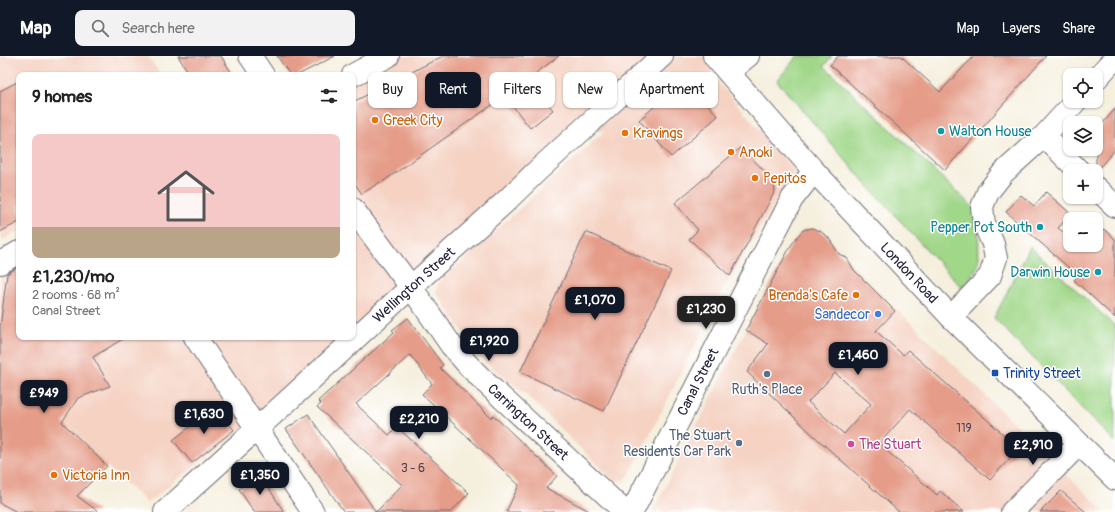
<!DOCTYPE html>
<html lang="en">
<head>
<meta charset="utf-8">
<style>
  :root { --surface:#fff; --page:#f2f2f2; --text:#222; --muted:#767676; --line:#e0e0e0; --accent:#111827 }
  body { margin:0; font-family:Pangolin,sans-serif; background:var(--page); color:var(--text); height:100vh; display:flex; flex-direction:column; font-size:15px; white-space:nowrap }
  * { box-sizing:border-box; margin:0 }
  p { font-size:13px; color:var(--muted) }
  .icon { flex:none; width:22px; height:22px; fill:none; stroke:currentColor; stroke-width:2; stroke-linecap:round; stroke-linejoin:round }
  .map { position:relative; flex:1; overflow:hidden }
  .details { position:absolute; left:16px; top:16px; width:340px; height:268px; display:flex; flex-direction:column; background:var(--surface); border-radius:8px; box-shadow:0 1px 3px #0004 }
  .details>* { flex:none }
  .hud { position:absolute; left:368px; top:16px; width:380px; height:36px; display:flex; gap:8px }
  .fabs { position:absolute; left:1063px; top:12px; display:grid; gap:8px }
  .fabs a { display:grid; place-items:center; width:40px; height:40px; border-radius:8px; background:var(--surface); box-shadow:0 1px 3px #0004; font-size:20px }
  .price { position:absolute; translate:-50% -34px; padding:0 9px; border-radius:8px; background:var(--accent); color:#fff; font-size:13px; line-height:26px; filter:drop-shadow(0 1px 2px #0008) }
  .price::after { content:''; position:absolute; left:50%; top:24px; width:12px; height:9px; margin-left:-6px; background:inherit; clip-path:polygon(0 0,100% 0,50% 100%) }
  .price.active { background:#222; color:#fff }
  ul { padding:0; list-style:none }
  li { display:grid; align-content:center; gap:8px; height:212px; padding:0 16px }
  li+li { border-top:1px solid var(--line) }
  li span { display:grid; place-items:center; height:124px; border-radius:8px; color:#555 }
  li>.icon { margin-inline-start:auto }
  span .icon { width:72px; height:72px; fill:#fffc; stroke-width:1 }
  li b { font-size:17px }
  h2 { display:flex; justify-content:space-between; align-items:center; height:48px; padding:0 16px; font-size:17px }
  .tag { padding:0 14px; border-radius:8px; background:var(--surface); box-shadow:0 1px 3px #0004; font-size:14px; line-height:36px }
  .tag.active { background:var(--accent); color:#fff }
  header { display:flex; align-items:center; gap:24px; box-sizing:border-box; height:56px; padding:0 20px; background:var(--accent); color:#fff }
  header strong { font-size:19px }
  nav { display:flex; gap:22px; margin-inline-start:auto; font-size:14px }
  .search { width:280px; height:36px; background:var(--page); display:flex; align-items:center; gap:10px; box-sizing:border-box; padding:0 14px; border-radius:8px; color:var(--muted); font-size:15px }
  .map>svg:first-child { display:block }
</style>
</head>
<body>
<header>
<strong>Map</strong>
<div class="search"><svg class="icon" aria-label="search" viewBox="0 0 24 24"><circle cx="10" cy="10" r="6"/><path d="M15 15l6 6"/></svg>Search here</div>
<nav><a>Map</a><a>Layers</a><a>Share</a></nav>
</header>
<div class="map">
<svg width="1115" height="456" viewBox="0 0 1115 456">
  <rect width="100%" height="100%" fill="#fff"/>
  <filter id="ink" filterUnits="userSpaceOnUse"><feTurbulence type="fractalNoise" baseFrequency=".025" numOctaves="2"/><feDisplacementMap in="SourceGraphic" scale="8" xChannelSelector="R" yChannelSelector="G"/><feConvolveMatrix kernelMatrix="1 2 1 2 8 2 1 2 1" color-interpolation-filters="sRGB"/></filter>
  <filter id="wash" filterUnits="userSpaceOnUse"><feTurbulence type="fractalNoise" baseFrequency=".012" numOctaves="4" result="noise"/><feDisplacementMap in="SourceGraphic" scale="16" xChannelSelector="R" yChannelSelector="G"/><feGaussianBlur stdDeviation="0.9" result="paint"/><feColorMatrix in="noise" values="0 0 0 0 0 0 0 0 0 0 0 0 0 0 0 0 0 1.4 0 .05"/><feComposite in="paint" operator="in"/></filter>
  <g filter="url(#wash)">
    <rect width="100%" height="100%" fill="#f5efdd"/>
    <path fill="#f5d2c2" d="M0,0H148L161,19H19V175L0,185Z
      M399,0H734L710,17L795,114L727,226L629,420L623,425L613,424L524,337L482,303L436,236L438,227L605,75L577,74L353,274V23Z
      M19,203V281H345L247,369L147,447L107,410L79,440L67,456H0V214Z
      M852,210L905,261L1105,456H652L746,274L766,287H794Z"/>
    <path fill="#a0d789" stroke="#617c62" d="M797,0H832L824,10L978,156L979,207L964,234L867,129L777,25Z
      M1030,191L1115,270V386L994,262Z"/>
    <g id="blocks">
      <path fill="#e59c88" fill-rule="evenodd" d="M178,0H221L233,19H190Z
        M277,0H335L298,19H290Z
        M443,0H559L528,23L553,54L530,72L505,40L381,127L380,126L362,138L353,125V46Z
        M838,0H901L940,36L974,0H1046L945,114L830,9Z
        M686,23L718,60L671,101L639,64Z
        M19,25V166L0,176V35Z
        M1115,53V94L1096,115V75Z
        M741,91L773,124L775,135L730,220L689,183L698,174L675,147Z
        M1046,136L1071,158L1058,172L1070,181V189H1079L1084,193L1088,189H1096V181L1104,173L1115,183V262L1074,224L1078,220L1006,156L1021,139L1034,150Z
        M812,172L820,175L828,181L839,198L847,202L854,214L895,255L876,275L903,299L908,294L1019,392L990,424L910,353L879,388L937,439L940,435L964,456H899L813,379L747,316L768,288L746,274L790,191L797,181L803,174ZM835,317L871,348L844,378L808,346Z
        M586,176L671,215L604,355L520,316Z
        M19,210V281H126L93,301L110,330L78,342L62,366L107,410L77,440L99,456H17L0,447V271L7,218Z
        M408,262L443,309L440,312L491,362L493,359L557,420L546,432L591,456H506L519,429L422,338L432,328L410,299L356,348L389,379L397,371L469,437L451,456H344L286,373L308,358L376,456L402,429L317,351L321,348L318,345L394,276L392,274Z
        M215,351L234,374L192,407L173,384Z
        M260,418L284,456H254L239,433Z
        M1061,435L1086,456H1040Z"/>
    </g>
  </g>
  <g filter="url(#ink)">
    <use href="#blocks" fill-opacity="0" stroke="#6c6a74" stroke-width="1"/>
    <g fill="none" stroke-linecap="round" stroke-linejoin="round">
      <defs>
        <path id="minor" d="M250,0L263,19
          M728,16L748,0
          M1096,23L1115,2
          M1044,80L1079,115
          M1096,132L1115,150
          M353,153L411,231L451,289L468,309L486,327L625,456
          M951,261L990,220L996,202L993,188L984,167L982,151L988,136L1003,117L1044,80L1076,45
          M195,281L313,456
          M165,456L293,340L411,231L504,147L537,115L594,63L662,0
          M632,456L792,143L814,115
          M1012,456L1079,388"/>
        <path id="secondary" d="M353,19L388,0
          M0,207L19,196"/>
        <path id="primary" d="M714,0L814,115L951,261L1115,423"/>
      </defs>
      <use href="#minor" stroke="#6c6a74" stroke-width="24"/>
      <use href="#secondary" stroke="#6c6a74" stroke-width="24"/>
      <use href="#primary" stroke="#6c6a74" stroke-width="24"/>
      <use href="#minor" stroke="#fff" stroke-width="22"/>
      <use href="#secondary" stroke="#fff" stroke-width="22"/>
      <use href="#primary" stroke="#fff" stroke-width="22"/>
    </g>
  </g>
  <g fill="#e8710a" stroke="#fff" stroke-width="1.5">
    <circle cx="375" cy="64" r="4"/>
    <circle cx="625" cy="77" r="4"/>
    <circle cx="731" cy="96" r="4"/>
    <circle cx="755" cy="122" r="4"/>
    <circle cx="856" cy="239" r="4"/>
    <circle cx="54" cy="419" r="4"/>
  </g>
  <g fill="#0f9aa8" stroke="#fff" stroke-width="1.5">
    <circle cx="941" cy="75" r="4"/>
    <circle cx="1040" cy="171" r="4"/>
    <circle cx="1098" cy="216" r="4"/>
  </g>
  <circle fill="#3f7fe0" stroke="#fff" stroke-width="1.5" cx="878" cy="258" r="4"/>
  <rect fill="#1a4fb4" stroke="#fff" stroke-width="1.5" x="991" y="313" width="8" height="8" rx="2"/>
  <g fill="#5c6f8a" stroke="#fff" stroke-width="1.5">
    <circle cx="767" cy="318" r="4"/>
    <circle cx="739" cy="387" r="4"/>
  </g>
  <circle fill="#d1479c" stroke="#fff" stroke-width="1.5" cx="851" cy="388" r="4"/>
  <g text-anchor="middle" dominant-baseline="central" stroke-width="3" stroke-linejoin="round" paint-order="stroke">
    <g font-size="12" fill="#53404e">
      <text x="964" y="372">119</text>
      <text x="413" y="412">3 - 6</text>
    </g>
    <g font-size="14" fill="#c56008" stroke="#fff" text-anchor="start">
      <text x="383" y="64">Greek City</text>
      <text x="633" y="77">Kravings</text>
      <text x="739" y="96">Anoki</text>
      <text x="763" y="122">Pepitos</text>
      <text x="848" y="239" text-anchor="end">Brenda's Cafe</text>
      <text x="62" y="419">Victoria Inn</text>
    </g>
    <g font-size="14" fill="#0d838f" stroke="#fff" text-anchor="end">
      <text x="949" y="75" text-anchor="start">Walton House</text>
      <text x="1032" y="171">Pepper Pot South</text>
      <text x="1090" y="216">Darwin House</text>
    </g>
    <g font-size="14" fill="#22223b" stroke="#fff">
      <text transform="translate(909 217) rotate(47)">London Road</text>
      <text transform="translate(414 229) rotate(-42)">Wellington Street</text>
      <text transform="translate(698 326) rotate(-63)">Canal Street</text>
      <text transform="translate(528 366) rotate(43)">Carrington Street</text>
    </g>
    <g font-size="14" fill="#366cbe" stroke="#fff" text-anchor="end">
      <text x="870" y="258">Sandecor</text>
    </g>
    <g font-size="14" fill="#164399" stroke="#fff" text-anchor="start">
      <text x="1003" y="317">Trinity Street</text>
    </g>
    <g font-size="14" fill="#4e5e75" stroke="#fff">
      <text x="767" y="333">Ruth's Place</text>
      <text x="731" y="379" text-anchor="end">The Stuart<tspan x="731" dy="16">Residents Car Park</tspan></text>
    </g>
    <g font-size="14" fill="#b23c85" stroke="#fff" text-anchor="start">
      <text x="859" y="388">The Stuart</text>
    </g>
  </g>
</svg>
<div class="fabs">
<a><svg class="icon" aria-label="locate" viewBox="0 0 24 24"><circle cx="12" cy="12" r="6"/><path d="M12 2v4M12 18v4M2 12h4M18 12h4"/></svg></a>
<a><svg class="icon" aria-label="layers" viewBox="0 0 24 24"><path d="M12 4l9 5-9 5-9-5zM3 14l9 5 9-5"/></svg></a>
<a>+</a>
<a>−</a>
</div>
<b class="price" style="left:595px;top:265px">£1,070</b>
<b class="price active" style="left:706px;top:274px">£1,230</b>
<b class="price" style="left:489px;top:306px">£1,920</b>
<b class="price" style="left:858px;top:320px">£1,460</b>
<b class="price" style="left:44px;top:358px">£949</b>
<b class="price" style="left:204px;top:379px">£1,630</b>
<b class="price" style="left:419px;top:384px">£2,210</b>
<b class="price" style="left:1033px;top:410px">£2,910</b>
<b class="price" style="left:260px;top:440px">£1,350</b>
<div class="hud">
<a class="tag">Buy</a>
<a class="tag active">Rent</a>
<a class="tag">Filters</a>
<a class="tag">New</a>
<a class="tag">Apartment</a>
</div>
<section class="details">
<h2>9 homes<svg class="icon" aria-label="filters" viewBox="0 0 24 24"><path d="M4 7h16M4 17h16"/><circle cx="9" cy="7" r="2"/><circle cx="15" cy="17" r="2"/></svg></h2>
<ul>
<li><span style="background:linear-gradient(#f6c9c9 75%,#b9a48a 0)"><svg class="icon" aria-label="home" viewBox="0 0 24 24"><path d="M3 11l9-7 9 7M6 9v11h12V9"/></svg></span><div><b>£1,230/mo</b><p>2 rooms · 68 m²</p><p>Canal Street</p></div></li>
</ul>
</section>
</div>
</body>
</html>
